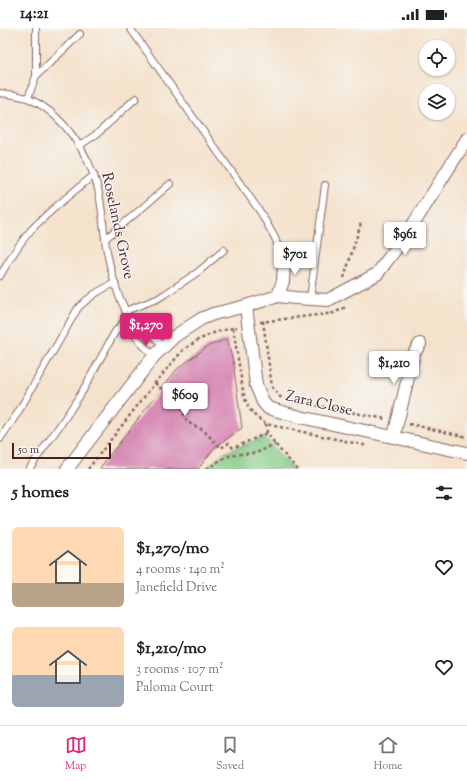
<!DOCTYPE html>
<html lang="en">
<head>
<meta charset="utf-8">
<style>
  :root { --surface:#fff; --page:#f6f6f6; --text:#202124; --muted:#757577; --line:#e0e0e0; --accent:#db2777 }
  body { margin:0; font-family:"Sorts Mill Goudy",serif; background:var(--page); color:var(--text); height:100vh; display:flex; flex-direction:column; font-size:15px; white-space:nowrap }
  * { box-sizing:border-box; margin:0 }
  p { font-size:13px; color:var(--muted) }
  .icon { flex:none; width:22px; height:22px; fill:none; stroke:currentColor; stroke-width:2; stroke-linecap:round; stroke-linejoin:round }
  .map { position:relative; height:441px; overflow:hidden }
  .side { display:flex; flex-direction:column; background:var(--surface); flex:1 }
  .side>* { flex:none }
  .fabs { position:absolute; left:419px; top:12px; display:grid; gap:8px }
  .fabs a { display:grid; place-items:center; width:36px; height:36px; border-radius:50%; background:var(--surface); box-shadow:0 1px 3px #0004; font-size:20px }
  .scale { position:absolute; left:12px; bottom:10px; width:99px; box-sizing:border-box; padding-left:4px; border:2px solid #4a1f2b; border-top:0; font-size:11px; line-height:14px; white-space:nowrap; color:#4a1f2b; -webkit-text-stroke:3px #f6f6f2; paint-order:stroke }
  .price { position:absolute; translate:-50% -34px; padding:0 9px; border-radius:4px; background:#fff; color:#222; font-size:13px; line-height:26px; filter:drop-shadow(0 1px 2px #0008) }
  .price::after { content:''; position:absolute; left:50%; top:24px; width:12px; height:9px; margin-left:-6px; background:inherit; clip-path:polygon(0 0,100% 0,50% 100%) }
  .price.on { background:var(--accent); color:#fff }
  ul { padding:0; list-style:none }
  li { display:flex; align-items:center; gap:12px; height:100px; padding:0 12px }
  li span { display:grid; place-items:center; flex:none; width:112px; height:80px; border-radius:6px; color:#555 }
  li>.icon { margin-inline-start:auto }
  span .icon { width:48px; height:48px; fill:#fffc; stroke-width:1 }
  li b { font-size:17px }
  h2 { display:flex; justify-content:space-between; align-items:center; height:48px; padding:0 12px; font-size:17px }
  .status { display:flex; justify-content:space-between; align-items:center; height:28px; padding:0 20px; background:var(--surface); direction:ltr }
  .status svg { height:11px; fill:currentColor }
  .tab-bar { display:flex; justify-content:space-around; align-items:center; height:56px; border-top:1px solid var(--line); background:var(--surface); font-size:11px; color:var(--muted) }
  .tab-bar a { display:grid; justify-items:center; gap:2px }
  .tab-bar .on { color:var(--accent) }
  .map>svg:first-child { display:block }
</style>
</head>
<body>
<div class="status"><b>14:21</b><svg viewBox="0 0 49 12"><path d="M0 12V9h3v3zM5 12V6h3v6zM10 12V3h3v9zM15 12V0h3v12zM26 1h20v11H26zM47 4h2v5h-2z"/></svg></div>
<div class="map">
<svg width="467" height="441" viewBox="0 0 467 441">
  <rect width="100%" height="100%" fill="#f6f6f2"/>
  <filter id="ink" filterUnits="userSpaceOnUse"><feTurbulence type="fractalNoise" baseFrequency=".025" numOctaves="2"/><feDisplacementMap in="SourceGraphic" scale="8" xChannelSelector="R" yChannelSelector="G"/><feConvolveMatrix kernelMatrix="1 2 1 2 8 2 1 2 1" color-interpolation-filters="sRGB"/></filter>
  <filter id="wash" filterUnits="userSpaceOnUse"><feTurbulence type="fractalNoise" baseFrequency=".012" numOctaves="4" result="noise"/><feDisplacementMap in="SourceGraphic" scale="16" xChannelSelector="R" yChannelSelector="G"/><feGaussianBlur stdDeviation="0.9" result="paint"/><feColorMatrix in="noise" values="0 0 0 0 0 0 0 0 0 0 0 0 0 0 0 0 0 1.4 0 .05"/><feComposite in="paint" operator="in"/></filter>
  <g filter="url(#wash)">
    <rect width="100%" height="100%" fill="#f4e2cc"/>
    <path fill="#83ca85" stroke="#667458" d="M264,409L293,441H205L224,425Z"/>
    <g id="blocks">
      <path fill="#d78cb6" d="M227,311L235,341L234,342L242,400L215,419L198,441H99L177,341L208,318Z"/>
    </g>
  </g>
  <g filter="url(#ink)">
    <use href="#blocks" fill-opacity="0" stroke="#866363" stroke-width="1"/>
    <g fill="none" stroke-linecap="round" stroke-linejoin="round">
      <defs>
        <path id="lane" d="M130,0L261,185L275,210L284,235
          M36,48L80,6
          M0,65C9,66 18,67 27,70C62,84 89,125 98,161C103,182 103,203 107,224C110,239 114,254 119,268C122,275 125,281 128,288C129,292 129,296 131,300C135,311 146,320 154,328
          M28,70L36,48V0
          M79,118L98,105L136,70
          M105,211L141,181L170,156
          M0,248C9,232 19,216 31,202C50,182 72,165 94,147
          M310,271L325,157
          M125,283L157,271L165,266L198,244L224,222
          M128,287L140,294L163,318
          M0,411L17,386L78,280C90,268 100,262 115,255
          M29,441L63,393L82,364L115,304L122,296L128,287"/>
        <path id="street" d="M284,235L283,253L278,268L295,270L328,272L377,246L409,203L467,111
          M246,278L256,357L263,374L268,380L300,389L467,425
          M394,408L414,325L420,316
          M67,441L154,328L175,308L201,291L213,286L246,278L278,268"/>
      </defs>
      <use href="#lane" stroke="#866363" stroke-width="8"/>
      <use href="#street" stroke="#866363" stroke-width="14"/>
      <path stroke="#866363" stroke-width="2.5" stroke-dasharray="3 3" stroke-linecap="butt" d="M344,250L361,195
        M263,293L272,359L282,371
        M260,294L334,285L344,280L343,277
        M233,300L244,368L248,379L256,389L266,396L368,418
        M155,355L181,378L187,394L203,402L221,420L229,415L233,420L267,405
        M293,373L386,391
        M266,396L267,405L275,416L297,441
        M409,396L467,409
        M88,441L155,355L183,322L198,312L216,304L237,299
        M207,441L219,433L229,428L241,426L256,425L275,416"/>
      <use href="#lane" stroke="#fff" stroke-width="6"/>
      <use href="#street" stroke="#fff" stroke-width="12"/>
    </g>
  </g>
  <g text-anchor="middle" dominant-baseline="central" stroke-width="3" stroke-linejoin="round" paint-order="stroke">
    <g font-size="15" fill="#4a1f2b" stroke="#f6f6f2">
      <text transform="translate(117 198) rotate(78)">Roselands Grove</text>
      <text transform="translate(319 376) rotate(13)">Zara Close</text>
    </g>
  </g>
</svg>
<div class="fabs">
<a><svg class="icon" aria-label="locate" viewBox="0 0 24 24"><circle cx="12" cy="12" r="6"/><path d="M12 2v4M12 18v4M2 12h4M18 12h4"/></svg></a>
<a><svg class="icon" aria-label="layers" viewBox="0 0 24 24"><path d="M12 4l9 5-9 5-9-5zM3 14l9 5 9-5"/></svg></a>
</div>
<div class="scale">50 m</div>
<b class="price" style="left:405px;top:228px">$961</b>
<b class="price" style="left:295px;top:248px">$701</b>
<b class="price on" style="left:146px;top:319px">$1,270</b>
<b class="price" style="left:394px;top:357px">$1,210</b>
<b class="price" style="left:185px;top:389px">$609</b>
</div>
<section class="side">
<h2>5 homes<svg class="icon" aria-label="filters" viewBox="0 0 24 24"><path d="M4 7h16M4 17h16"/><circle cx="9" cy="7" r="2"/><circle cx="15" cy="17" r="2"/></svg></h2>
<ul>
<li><span style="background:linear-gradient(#ffd9b3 70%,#b9a48a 0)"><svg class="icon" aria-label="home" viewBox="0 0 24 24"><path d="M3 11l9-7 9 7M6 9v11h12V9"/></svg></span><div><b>$1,270/mo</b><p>4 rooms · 140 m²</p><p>Janefield Drive</p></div><svg class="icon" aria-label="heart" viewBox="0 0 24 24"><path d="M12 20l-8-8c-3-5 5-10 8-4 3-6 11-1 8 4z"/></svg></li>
<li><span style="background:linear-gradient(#ffd9b3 60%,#9aa5b1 0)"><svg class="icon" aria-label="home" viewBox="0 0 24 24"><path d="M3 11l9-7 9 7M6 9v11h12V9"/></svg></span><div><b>$1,210/mo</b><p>3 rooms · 107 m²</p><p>Paloma Court</p></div><svg class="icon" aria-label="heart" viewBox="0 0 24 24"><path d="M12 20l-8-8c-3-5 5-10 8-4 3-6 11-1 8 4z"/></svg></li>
</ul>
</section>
<nav class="tab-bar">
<a class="on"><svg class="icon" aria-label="map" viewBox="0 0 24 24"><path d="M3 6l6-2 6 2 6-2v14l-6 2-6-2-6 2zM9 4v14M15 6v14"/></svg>Map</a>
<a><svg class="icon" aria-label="saved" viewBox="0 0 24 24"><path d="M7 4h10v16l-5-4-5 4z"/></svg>Saved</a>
<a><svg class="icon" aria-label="home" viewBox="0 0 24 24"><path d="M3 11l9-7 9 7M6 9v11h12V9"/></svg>Home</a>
</nav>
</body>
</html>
